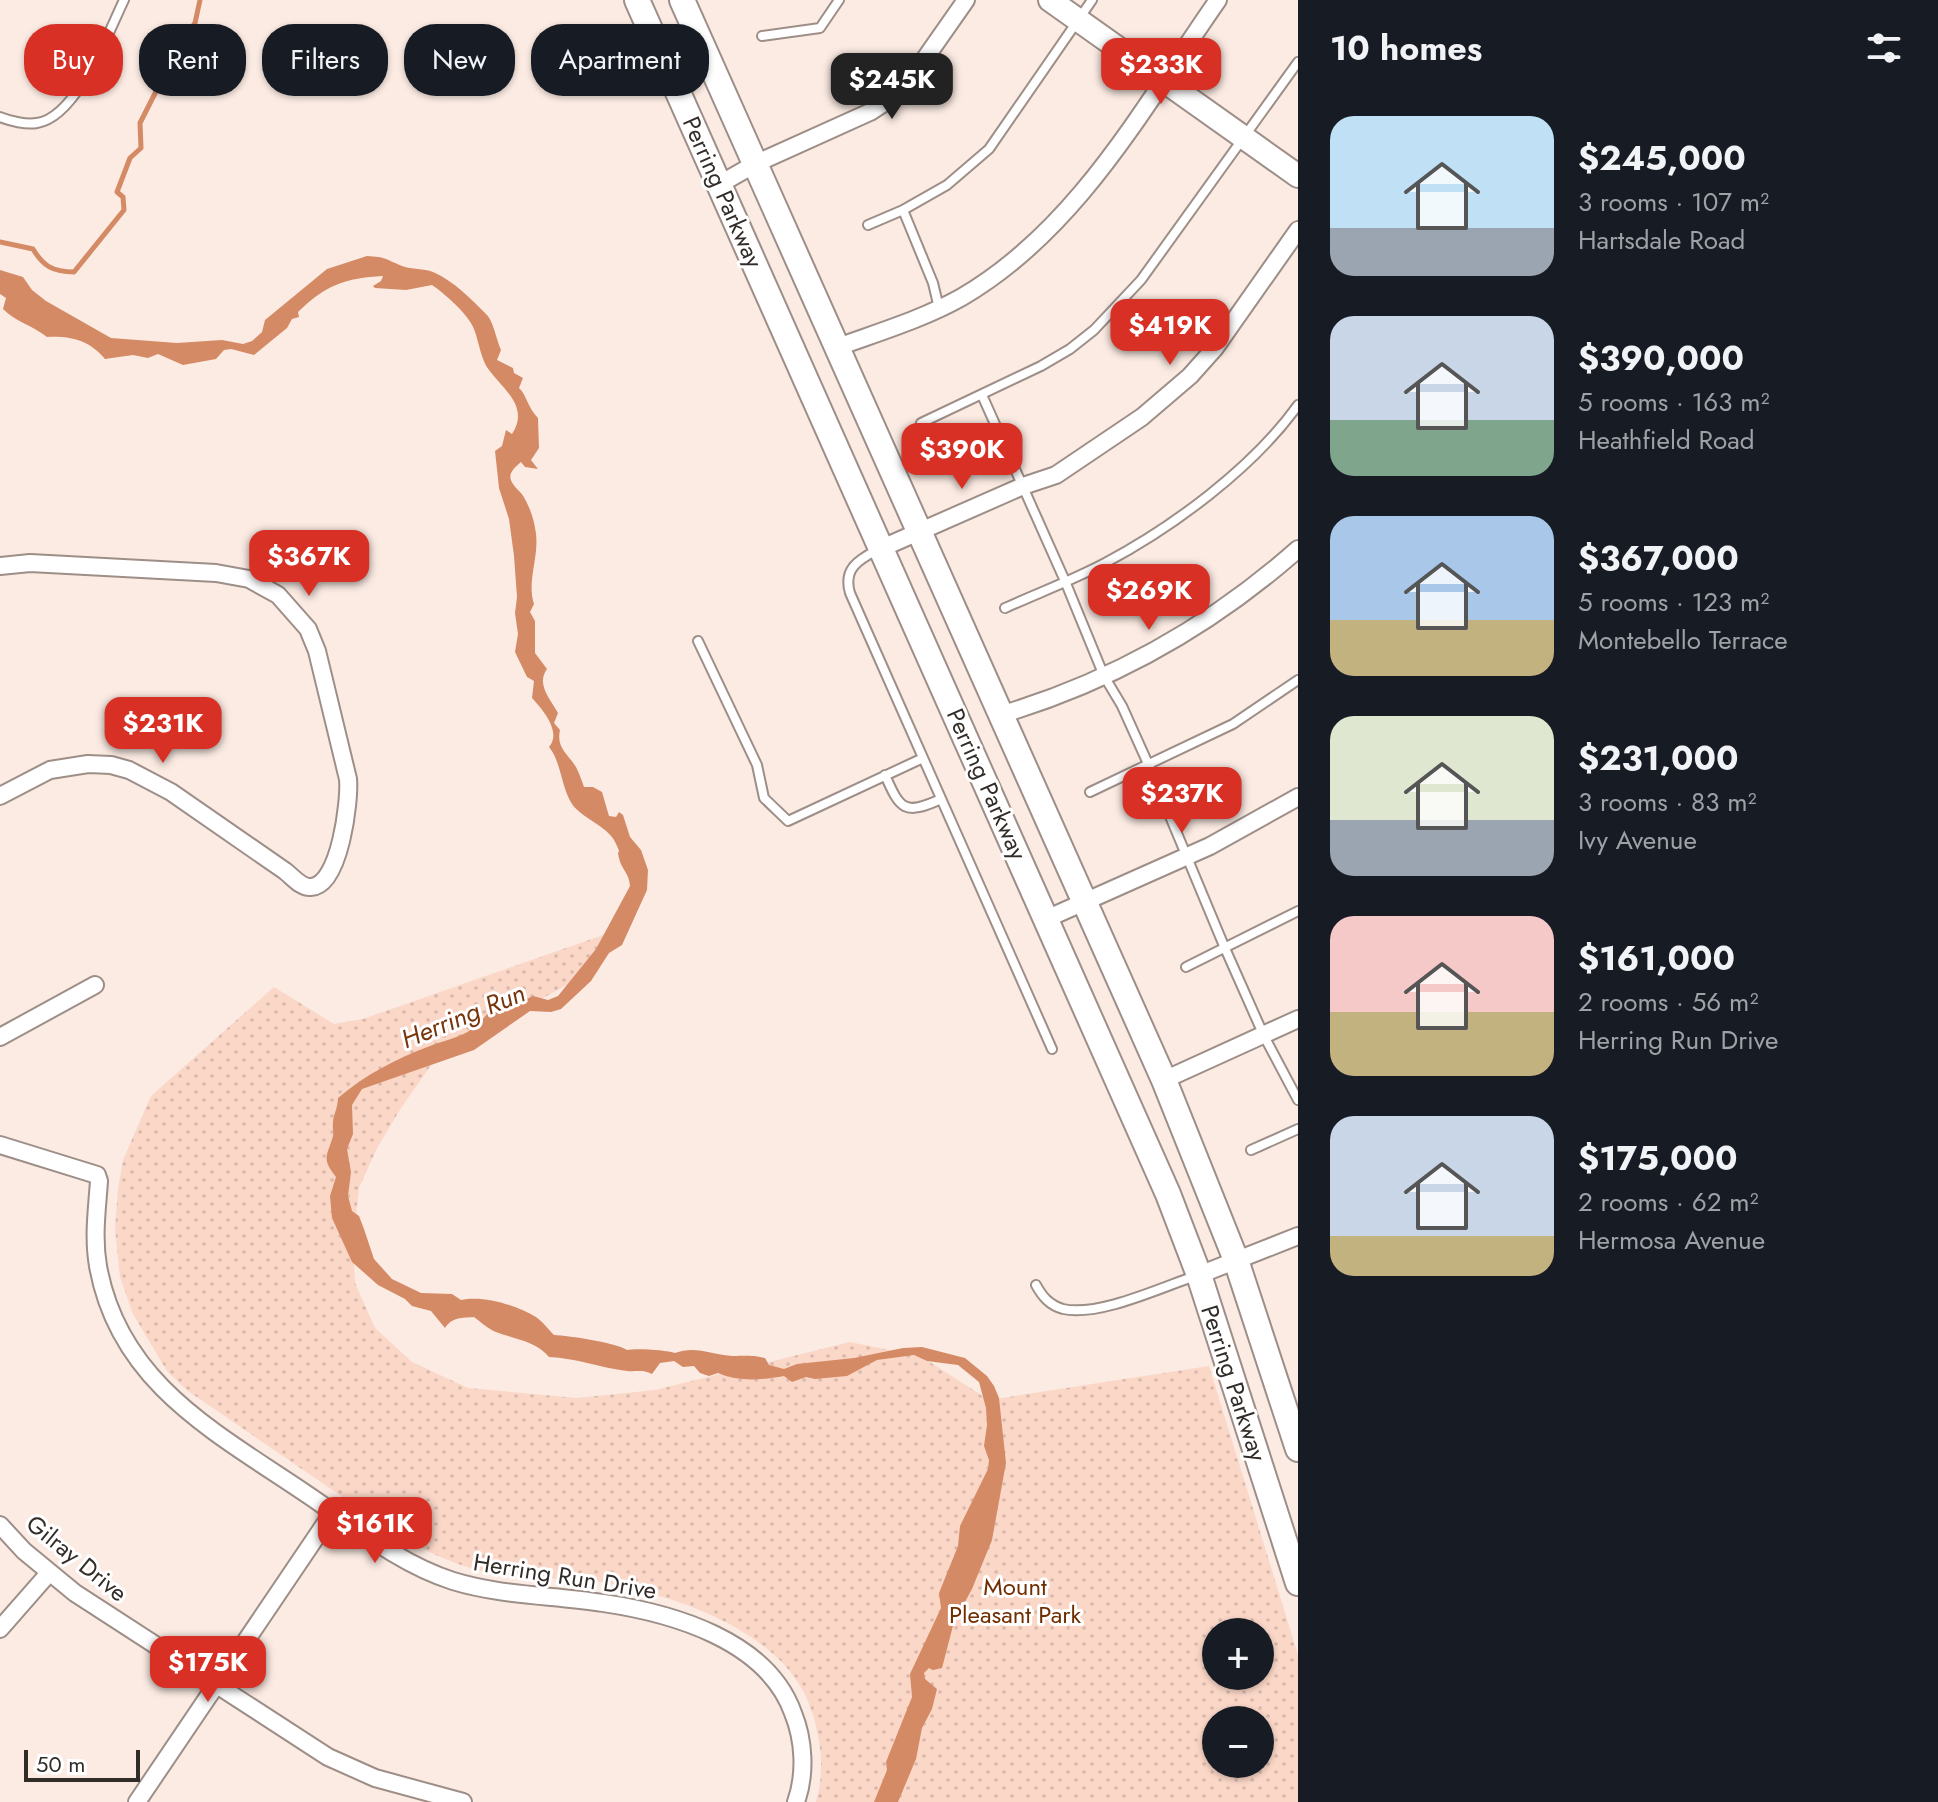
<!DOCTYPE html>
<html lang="en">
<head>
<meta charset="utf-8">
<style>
  :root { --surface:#171b24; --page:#242831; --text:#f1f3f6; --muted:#9ea1a6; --accent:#d93025 }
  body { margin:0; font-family:Jost,sans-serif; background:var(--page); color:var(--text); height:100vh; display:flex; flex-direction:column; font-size:30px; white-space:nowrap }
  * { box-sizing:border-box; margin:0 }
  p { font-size:26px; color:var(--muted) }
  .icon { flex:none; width:44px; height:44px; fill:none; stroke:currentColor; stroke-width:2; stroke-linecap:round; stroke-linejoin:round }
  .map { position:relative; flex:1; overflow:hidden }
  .drawer { display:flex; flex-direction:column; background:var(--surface); width:640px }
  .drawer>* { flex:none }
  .banner { position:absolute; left:24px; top:24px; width:760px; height:72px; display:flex; gap:16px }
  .fabs { position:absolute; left:1202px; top:1618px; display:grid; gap:16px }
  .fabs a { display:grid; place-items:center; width:72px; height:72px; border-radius:50%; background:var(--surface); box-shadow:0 2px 6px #0004; font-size:40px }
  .scale { position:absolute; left:24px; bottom:20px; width:116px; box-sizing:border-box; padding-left:8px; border:4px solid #322c29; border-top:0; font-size:22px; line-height:28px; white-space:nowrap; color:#322c29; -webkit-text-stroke:6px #fff; paint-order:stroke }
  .price { position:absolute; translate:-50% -68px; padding:0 18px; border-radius:16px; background:var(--accent); color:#fff; font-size:26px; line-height:52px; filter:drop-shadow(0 2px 4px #0008) }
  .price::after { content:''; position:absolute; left:50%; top:48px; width:24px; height:18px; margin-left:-12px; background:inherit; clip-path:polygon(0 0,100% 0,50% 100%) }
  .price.current { background:#222; color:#fff }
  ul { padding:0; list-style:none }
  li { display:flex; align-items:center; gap:24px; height:200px; padding:0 32px }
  li span { display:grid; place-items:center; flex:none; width:224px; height:160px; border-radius:24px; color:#555 }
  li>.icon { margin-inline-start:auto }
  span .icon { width:96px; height:96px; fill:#fffc; stroke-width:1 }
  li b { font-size:34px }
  h2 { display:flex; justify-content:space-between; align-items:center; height:96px; padding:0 32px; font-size:34px }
  .chip { padding:0 28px; border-radius:32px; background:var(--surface); box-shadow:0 2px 6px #0004; font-size:28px; line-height:72px }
  .chip.current { background:var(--accent); color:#fff }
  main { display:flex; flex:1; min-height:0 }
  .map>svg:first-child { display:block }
</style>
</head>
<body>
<main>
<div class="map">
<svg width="1298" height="1802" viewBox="0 0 1298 1802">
  <defs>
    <pattern id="park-dots" width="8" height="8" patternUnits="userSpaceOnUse" patternTransform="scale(2)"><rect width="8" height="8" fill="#fbd7c7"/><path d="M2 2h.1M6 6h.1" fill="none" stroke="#d8b9ab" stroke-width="1.8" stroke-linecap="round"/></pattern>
  </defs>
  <rect width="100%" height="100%" fill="#fbebe3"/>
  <path fill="url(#park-dots)" fill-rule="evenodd" d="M609,933L588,973L436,1058L401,1108L377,1148L359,1188L353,1242L355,1283L375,1328L412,1362L468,1388L577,1398L655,1390L850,1342L922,1357L989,1400L1209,1366L1298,1655V1802H816C825,1773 821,1740 812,1712C787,1630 670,1593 593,1581C561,1577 528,1580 496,1574C471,1570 449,1561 427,1551L382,1524L188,1391L167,1371L133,1314L120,1277L115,1229L118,1189L123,1160L151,1096L274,987L334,1024L363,1019ZM1216,1632H1260V1676H1216ZM1216,1720H1260V1764H1216Z"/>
  <path fill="#d58a66" d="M367,256C386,257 385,259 402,266C412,270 424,268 433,272C454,281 472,300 487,315C494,323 496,339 501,350L497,360L513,368L514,373L523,378L519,388C526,394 528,408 538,418L539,448L531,460L538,469L525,467L521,462C506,474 508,480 520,492C527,499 534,519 535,528C541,554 526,580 534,604L530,612L535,621V653L547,669C536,684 550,699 558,713L554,723L560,730C556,748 568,754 576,767C579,773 582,781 584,787H593L602,792L609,816L616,817L619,812L623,815L630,837L641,850L648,870L647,890L622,945L609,953L591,981L561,1009L551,1012L530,1011L474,1050L362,1089L352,1105L353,1134L347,1149L351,1172L348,1196L352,1211L359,1216L364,1229L374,1259L392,1279L421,1293L452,1294L461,1300C483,1295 516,1305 536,1317C542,1321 548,1329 554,1335C570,1336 614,1342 627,1350C636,1348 667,1350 675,1353C695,1345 712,1355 733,1356C745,1356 751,1355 765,1358L769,1365L784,1369L797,1364L854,1358L903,1348L922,1347L965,1358L987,1376L994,1386L999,1398L1006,1463L992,1540L972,1589L954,1622L942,1668L933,1670L929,1668L924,1673L925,1679L937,1689L932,1709L922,1728L916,1759L898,1802H874L887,1770L886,1762L912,1697L910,1674L941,1608L939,1593L958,1546L960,1526L988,1469L989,1460L984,1446L987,1425L986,1408L979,1382L958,1365L927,1361L914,1355L877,1360L847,1376L815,1379L806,1377L792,1382L784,1376C762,1380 738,1382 718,1373L709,1376L700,1373L694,1366L683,1367L674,1361L660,1363L652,1374C642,1369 637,1372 627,1371C601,1368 576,1358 549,1357C536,1341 514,1339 496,1332C488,1329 481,1322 474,1317C462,1318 452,1317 445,1328L431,1311L412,1306L405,1299L378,1285L352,1262L332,1218L330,1196L336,1177C321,1158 327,1157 333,1136C334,1131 332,1127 333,1123C333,1115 338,1108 338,1098C365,1075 397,1058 430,1046C457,1036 469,1037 488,1013L501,1011L533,996L548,1000L558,996L596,949L630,886C629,872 621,869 619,858C616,846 622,857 617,846C610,826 583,820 572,804C561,787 561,761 549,747C562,732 543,710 532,698L534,681L527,677L515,652L518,634L515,613L517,597L514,556L509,519L499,488L495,451L502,446L506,430L512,434C530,407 503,389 489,370C481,360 479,342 474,329C469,315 444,293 432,285L406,290L375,288L373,286L381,281L383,276C345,278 326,285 298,312L299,317L292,319L287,328L254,355L231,349L224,350L216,359L183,365L158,354L148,358L133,355L105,359C89,340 71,336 47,337C32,325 16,322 3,309L6,298L0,294V270L23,277L32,290L46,301L111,338L177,343L222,340L243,344L252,341L262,332L265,320L327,269Z"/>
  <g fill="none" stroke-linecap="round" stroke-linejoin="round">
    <path stroke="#d58a66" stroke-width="5" d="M0,242L33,249C43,266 53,272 74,272L124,210L123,197L117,192L130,158L141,148L140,123L178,48L195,23L200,0"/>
    <defs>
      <path id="lane" d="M762,36L820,28L839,0
        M0,117C10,121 26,125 37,123C77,117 108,33 124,0
        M903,210L933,283L939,308
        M868,225L903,210L947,185L989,149L1092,0
        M982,395L1065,581L1104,676L1122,706L1149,766L1224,946L1264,1036L1298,1100
        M921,423L1041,366L1070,349L1094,330L1141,280L1298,62
        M877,550C858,560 843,569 850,593L1052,1049
        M1005,608C1038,593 1073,580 1105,563C1173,527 1253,468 1298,405
        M698,641L757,765L764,798L788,821L923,758
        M885,775C900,809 904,816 941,799
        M1090,792L1233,724L1298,680
        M1186,967L1298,911
        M1251,1150L1298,1129
        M1036,1285C1042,1296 1049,1305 1063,1309C1098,1317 1160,1288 1195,1276"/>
      <path id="street" d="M720,184L755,164L870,112L893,97L910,80L966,0
        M838,347C879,332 923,319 962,297C1078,229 1143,107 1218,0
        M882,548L1023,486L1056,475L1142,417L1190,376L1215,348L1298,230
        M0,566L30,563L216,573L249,579L278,595L308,629L317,651L348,779C350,800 340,886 311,887C301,888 293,877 285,871L171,792L129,770L111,765L88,764L50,770L0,796
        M1000,715C1111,682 1211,626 1298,549
        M1046,919L1210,846L1298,797
        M0,1037L95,985
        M1164,1080L1298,1019
        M0,1145L97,1175L99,1181C97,1210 93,1237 98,1266C119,1384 217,1433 308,1495C354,1526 399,1564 453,1581C502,1596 553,1595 603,1603C672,1613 767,1640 793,1713C804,1740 806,1774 796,1802
        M1199,1275L1298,1236
        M0,1525L24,1551L75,1593L328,1757L375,1778L463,1802
        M0,1629L49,1573
        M137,1802L333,1512"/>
      <path id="secondary" d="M1050,0L1298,176"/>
      <path id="primary" d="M637,0L1168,1194L1199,1275L1298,1583
        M682,0L1164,1080L1236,1260L1298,1449"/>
    </defs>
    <use href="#lane" stroke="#9d8e87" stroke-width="12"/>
    <use href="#street" stroke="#9d8e87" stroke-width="20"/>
    <use href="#secondary" stroke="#9d8e87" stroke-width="26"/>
    <use href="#primary" stroke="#9d8e87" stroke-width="28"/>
    <use href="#lane" stroke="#fff" stroke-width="8"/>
    <use href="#street" stroke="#fff" stroke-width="16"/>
    <use href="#secondary" stroke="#fff" stroke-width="22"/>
    <use href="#primary" stroke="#fff" stroke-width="24"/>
  </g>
  <g text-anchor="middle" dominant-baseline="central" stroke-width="6" stroke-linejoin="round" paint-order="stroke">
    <g font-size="24" fill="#322c29" stroke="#fff">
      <text transform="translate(723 192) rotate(66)">Perring Parkway</text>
      <text transform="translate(987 784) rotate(66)">Perring Parkway</text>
      <text transform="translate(1234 1383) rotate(72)">Perring Parkway</text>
      <text transform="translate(77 1558) rotate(39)">Gilray Drive</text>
      <text transform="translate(565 1576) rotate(9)">Herring Run Drive</text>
    </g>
    <g font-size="24" fill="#702d00" stroke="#fff">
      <text x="1015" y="1586">Mount<tspan x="1015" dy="28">Pleasant Park</tspan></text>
    </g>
    <g font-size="26" font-style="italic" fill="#78340b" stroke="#fff">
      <text transform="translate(463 1016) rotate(-22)">Herring Run</text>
    </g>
  </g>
</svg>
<div class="fabs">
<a>+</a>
<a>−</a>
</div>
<div class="scale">50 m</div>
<b class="price" style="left:1161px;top:106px">$233K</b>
<b class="price current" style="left:892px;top:121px">$245K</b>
<b class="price" style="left:1170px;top:367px">$419K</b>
<b class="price" style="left:962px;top:491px">$390K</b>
<b class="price" style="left:309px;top:598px">$367K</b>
<b class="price" style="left:1149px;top:632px">$269K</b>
<b class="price" style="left:163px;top:765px">$231K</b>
<b class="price" style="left:1182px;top:835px">$237K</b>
<b class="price" style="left:375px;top:1565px">$161K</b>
<b class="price" style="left:208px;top:1704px">$175K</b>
<div class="banner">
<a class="chip current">Buy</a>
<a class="chip">Rent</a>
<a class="chip">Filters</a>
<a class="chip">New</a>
<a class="chip">Apartment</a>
</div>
</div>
<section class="drawer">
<h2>10 homes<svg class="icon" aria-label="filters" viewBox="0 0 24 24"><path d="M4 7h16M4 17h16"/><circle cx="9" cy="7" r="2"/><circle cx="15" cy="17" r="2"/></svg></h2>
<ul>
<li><span style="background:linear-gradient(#bfe0f5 70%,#9aa5b1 0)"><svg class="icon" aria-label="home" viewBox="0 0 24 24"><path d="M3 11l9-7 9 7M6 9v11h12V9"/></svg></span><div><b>$245,000</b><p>3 rooms · 107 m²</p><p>Hartsdale Road</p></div></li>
<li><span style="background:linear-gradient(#c9d6e8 65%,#7fa58c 0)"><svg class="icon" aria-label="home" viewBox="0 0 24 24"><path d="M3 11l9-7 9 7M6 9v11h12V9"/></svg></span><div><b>$390,000</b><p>5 rooms · 163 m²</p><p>Heathfield Road</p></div></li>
<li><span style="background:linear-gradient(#a9c7e8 65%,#c2b280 0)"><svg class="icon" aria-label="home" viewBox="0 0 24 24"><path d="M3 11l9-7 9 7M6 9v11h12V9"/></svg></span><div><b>$367,000</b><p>5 rooms · 123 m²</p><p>Montebello Terrace</p></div></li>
<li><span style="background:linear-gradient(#dfe7d0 65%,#9aa5b1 0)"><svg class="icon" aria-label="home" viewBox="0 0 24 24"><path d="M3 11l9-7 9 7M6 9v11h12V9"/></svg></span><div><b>$231,000</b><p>3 rooms · 83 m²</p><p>Ivy Avenue</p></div></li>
<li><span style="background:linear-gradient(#f6c9c9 60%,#c2b280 0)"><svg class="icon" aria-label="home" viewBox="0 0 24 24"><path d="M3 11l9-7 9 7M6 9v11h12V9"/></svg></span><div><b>$161,000</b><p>2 rooms · 56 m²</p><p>Herring Run Drive</p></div></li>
<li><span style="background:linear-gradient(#c9d6e8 75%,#c2b280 0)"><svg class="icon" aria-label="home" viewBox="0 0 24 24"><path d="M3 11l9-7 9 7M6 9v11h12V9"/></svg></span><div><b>$175,000</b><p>2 rooms · 62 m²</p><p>Hermosa Avenue</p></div></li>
</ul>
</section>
</main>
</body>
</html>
